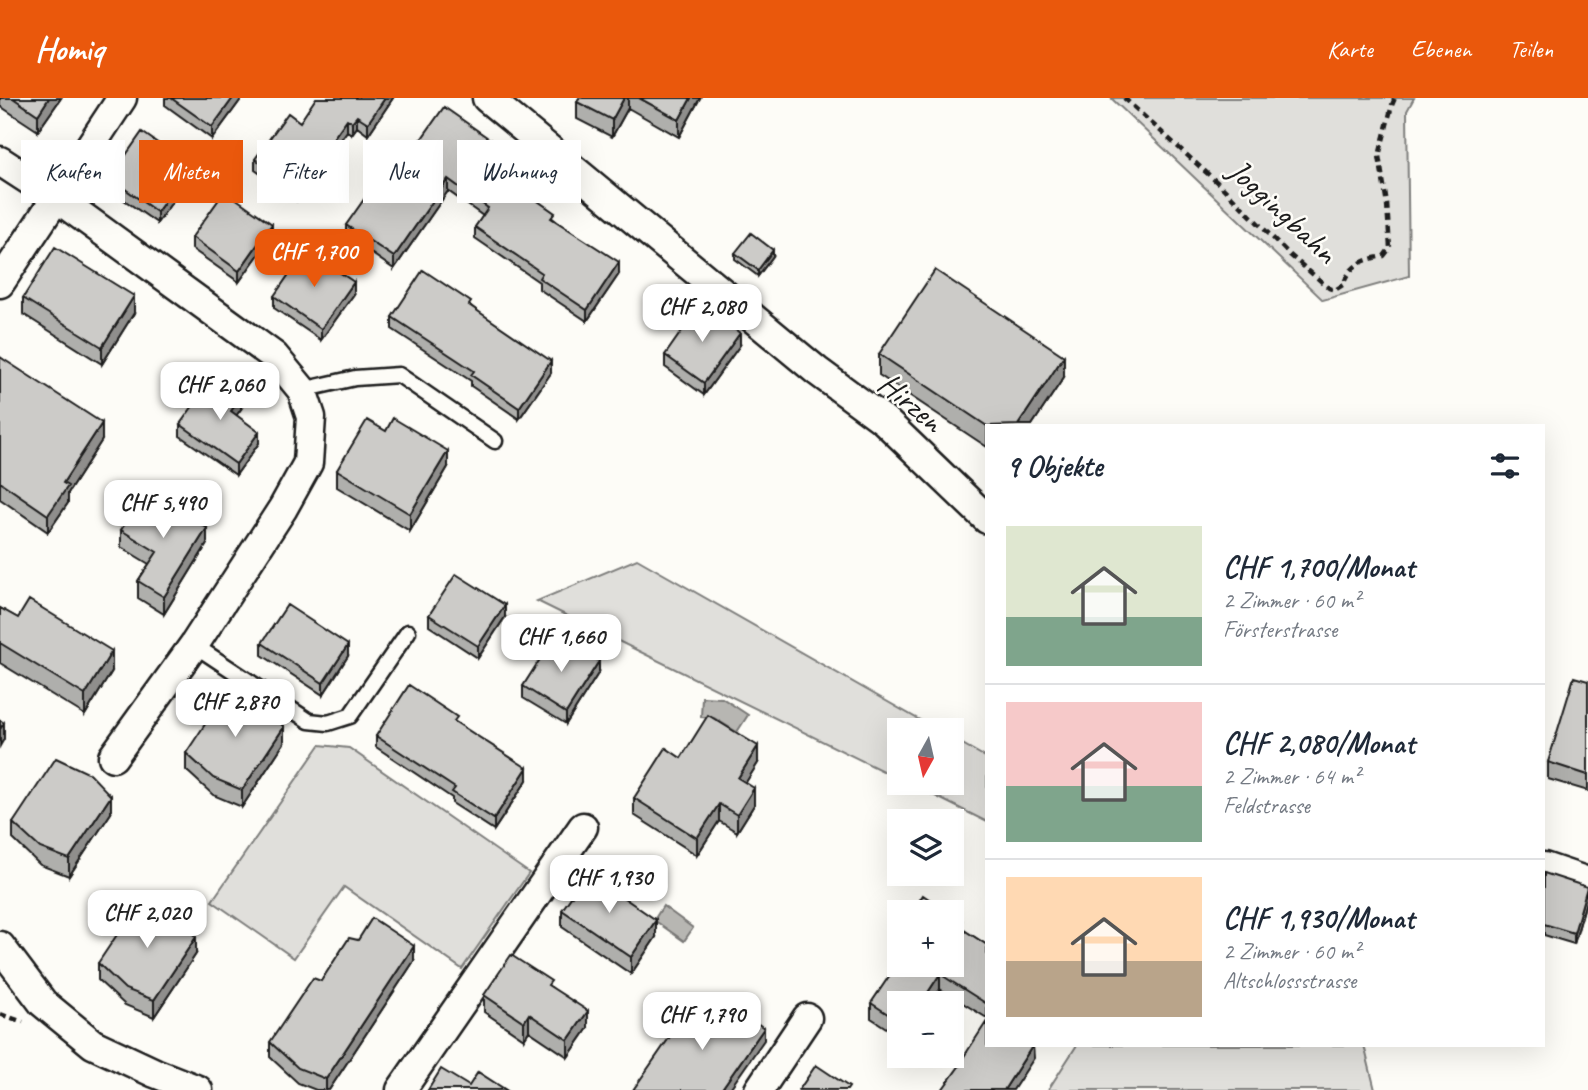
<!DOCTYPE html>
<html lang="de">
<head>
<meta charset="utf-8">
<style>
  :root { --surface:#fff; --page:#f6f6f7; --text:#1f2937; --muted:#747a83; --line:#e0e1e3; --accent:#ea580c }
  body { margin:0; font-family:Caveat,sans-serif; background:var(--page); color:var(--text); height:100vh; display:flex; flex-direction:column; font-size:26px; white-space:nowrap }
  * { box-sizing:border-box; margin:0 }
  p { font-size:23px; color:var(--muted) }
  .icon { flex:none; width:38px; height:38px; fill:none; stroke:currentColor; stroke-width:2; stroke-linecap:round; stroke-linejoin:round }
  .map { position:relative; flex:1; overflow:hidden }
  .details { position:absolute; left:985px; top:326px; width:560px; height:623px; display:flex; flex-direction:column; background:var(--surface); border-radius:0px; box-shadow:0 7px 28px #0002 }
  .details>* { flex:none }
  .hud { position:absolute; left:21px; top:42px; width:665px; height:63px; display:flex; gap:14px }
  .needle { width:46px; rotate:188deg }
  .fabs { position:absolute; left:887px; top:620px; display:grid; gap:14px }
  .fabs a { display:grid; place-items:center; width:77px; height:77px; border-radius:0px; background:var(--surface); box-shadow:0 7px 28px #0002; font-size:35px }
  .price { position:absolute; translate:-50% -60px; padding:0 16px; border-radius:14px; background:#fff; color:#222; font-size:23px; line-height:46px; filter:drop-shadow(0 2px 4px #0008) }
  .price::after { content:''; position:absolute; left:50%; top:42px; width:21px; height:16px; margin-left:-10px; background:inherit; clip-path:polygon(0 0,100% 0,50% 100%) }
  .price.current { background:var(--accent); color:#fff }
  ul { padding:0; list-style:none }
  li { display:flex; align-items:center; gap:21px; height:175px; padding:0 21px }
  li+li { border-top:2px solid var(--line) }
  li span { display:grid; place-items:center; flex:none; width:196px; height:140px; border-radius:0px; color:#555 }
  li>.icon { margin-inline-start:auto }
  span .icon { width:84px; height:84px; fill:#fffc; stroke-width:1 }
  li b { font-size:30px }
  h2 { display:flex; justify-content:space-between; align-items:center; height:84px; padding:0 21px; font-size:30px }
  .pill { padding:0 24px; border-radius:0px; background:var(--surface); box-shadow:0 7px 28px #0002; font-size:24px; line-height:63px }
  .pill.current { background:var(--accent); color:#fff }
  header { display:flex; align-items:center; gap:42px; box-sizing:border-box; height:98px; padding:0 35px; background:var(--accent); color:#fff }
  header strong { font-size:33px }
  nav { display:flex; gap:38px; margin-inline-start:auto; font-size:24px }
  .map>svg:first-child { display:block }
</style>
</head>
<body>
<header>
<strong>Homiq</strong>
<nav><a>Karte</a><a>Ebenen</a><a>Teilen</a></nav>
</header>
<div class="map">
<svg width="1588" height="992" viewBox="0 0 1588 992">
  <rect width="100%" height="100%" fill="#fdfcf7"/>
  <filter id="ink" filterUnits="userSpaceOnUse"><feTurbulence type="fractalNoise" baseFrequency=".0143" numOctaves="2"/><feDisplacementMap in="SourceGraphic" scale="14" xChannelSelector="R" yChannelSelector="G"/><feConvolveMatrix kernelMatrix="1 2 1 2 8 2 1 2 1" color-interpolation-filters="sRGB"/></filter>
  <g filter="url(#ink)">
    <path fill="#e0dfdb" stroke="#7e7e7c" stroke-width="2" d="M1111,0H1414L1407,13L1409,178L1323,202Z
      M637,461L937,632H900L899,681L537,503Z
      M952,640L987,660V724L907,684H952Z
      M320,647L349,650L529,775L462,871L344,789L294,860L212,803Z
      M1077,947H1364L1375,992H1048Z"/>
    <path fill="#b7b6b2" stroke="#797876" stroke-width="2" d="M702,599L722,600L748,617L737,634L714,620L701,619Z
      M663,808L693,830L684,843L654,822Z"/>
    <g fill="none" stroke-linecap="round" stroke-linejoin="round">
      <defs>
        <path id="service" d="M302,292L355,280L399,277L495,343
          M194,547L309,623L328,625L350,618L408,534"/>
        <path id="minor" d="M487,0L817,273L885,323L987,421
          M0,63L57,100L274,258L302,292L311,319L308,365L283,410L194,547L113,659
          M0,185L122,0
          M1544,769L1588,784
          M0,848L43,905L93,946L155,975L198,992
          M401,992L583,729
          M759,992L807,920"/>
      </defs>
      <use href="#service" stroke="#1c1c1c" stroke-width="19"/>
      <use href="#minor" stroke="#1c1c1c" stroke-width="33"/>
      <path stroke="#1c1c1c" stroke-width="4.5" stroke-dasharray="7 5" stroke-linecap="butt" d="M1124,0L1219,86L1290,157L1329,190L1335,192L1343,187C1351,166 1362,162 1384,158L1390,150L1387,106L1379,58L1392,7L1395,0
        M0,916L23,924"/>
      <use href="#service" stroke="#fdfcf7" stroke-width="14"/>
      <use href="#minor" stroke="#fdfcf7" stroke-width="28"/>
    </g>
    <path fill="#afafac" stroke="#1c1c1c" stroke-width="2" d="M0,0H61L38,33L0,8Z
      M165,0H242L212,41L165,7Z
      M393,0L368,37L357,29L352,36L347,33L297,102L255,72V61L300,24Z
      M579,0H700L679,39L628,10L612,39L577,21V4Z
      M491,54L483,65L555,122L619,176L587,223L539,191V184L475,140V129L483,118L448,93L394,171L346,138V127L389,87Z
      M190,79L157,125L110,92V80Z
      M272,138L239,184L192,151V139Z
      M735,155L773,158L758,178L735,161Z
      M354,196L321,242L274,210V198Z
      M23,200L134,215L102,266L23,216Z
      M471,208L551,275L519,321L471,288V283L392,231V219Z
      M740,247L704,297L665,269V257Z
      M879,256L1064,279L1032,327H987V349L879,277Z
      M0,259L102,342L68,395V405L48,434L0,401Z
      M241,311L236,317L259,345L236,377L180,338V326Z
      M448,369L410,433L337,389V372Z
      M121,432L207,446L164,516L138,500V483L149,466L121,449Z
      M0,510L112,573L85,617L0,565Z
      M429,517L505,519L478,560L429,528Z
      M262,545L348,558L323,597L262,557Z
      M599,574L566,626L523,600V588Z
      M1588,583V693L1548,681V664Z
      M457,625L527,682L494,732L452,705V700L376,649V638Z
      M284,645L242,709L213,697L186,672V655Z
      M681,660L758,665L745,685L754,707L737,734L719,723L697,757L634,717V700Z
      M111,715L69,778L40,767L13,741V725Z
      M1544,775L1587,800L1574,846L1544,837Z
      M562,812L656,839L631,876L562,829Z
      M962,831L987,847V920L940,891L931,905H900V939L871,920V905Z
      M196,856L154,919L125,907L98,882V865Z
      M414,863L329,992H316L298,985L270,959V944L321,883Z
      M551,889L588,930L568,959L529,933L524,941L484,914V897Z"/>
    <path fill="#8f8e8c" stroke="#1c1c1c" stroke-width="2" d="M49,0H61L38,33V17Z
      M233,0H242L212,41V29Z
      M385,0H393L368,37V25Z
      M624,0H628V10L612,39V22Z
      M691,0H700L679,39V22Z
      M357,18V29L352,36V24Z
      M347,21V33L297,102V91Z
      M491,42V54L478,73V61Z
      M190,68V79L157,125V114Z
      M448,81V93L394,171V159Z
      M272,126V138L239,184V173Z
      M773,152V158L758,178V172Z
      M619,164V176L587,223V212Z
      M354,184V196L321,242V231Z
      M134,198V215L102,266V249Z
      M740,235V247L704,297V285Z
      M1064,258V279L1032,327H1018Z
      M551,263V275L519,321V310Z
      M241,299V311L231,325V313Z
      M102,325V342L68,395V405L48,434V417L63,385Z
      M259,334V345L236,377V366Z
      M448,353V369L410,433V416Z
      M207,430V446L164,516V499Z
      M505,507V519L478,560V548Z
      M348,547V558L323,597V585Z
      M112,553V573L85,617V597Z
      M599,563V574L566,626V615Z
      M4,625V641L0,648V631Z
      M284,629V645L242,709V692Z
      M758,648V665L738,697V680Z
      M527,670V682L494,732V721Z
      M754,690V707L737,734V717Z
      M111,698V715L69,778V761Z
      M719,706V723L697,757V740Z
      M1587,789V800L1574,846V835Z
      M656,822V839L631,876V859Z
      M196,839V856L154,919V902Z
      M414,848V863L329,992H326V981Z
      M940,876V891L931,905H921Z
      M588,913V930L568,959V942Z
      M529,916V933L524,941V924Z
      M764,930V942L729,992H721Z
      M1033,947L1034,960L1013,992H1004Z"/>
    <path fill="#cccbc8" stroke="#1c1c1c" stroke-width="2" d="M13,0H49L38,17Z
      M171,0H233L212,29Z
      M316,0H385L368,25L357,18L352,24L347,21L297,91L255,61L288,15L300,24Z
      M579,0H624L612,22L577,4Z
      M639,0H691L679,22Z
      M444,9L491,42L478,61L555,115L551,120L619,164L587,212L539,180L542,175L475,129L488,110L448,81L394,159L346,127L379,80L389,87Z
      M142,34L190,68L157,114L110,80Z
      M225,93L272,126L239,173L192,139Z
      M751,135L773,152L758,172L735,155Z
      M55,149L134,198L102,249L23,200Z
      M306,152L354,184L321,231L274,198Z
      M423,172L471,204L469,207L551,263L519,310L471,277L474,273L392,219Z
      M935,172L1064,258L1018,327L987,328L879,256Z
      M700,207L740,235L704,285L665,257Z
      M0,259L102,325L63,385L68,388L48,417L0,384Z
      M213,280L241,299L231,313L259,334L236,366L180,326Z
      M393,320L448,353L410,416L337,372L367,322L386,333Z
      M146,392L207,430L164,499L138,483L157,454L121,432Z
      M456,476L505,507L478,548L429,517Z
      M29,502L112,553L85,597L0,545V510L18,520Z
      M287,507L348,547L323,585L262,545Z
      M556,536L599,563L566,615L523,588Z
      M1574,579L1588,583V677L1548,664Z
      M409,587L457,619L454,623L527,670L494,721L452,694L455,690L376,638Z
      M229,590L263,606L284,629L242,692L213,680L186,655Z
      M708,617L758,648L738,680L754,690L737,717L719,706L697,740L634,700L666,650L681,660Z
      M0,622L4,625L0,631Z
      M56,660L90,676L111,698L69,761L40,750L13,725Z
      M588,775L656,822L631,859L562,812Z
      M1544,775L1587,789L1574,835L1544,826Z
      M923,797L948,814H912Z
      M141,801L175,816L196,839L154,902L125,891L98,865Z
      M952,816L962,823L958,828L987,847V906L940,876L921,905H900V924L871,905L900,862V866H952Z
      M372,820L414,848L326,981L298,970L270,944L313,880L321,883L349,840L358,842Z
      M511,857L551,883L548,887L588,913L568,942L529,916L524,924L484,897Z
      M694,904L722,923L732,908L764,930L721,992H633Z
      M987,923V947H1033L1004,992H942L960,967L959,966Z
      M816,967L849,989L847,992H799Z
      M441,971L469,988L478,974L506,992H428Z"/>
  </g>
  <g text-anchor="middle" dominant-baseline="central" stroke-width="5" stroke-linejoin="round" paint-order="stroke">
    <g font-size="33" fill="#1c1c1c" stroke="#fdfcf7">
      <text transform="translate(1283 113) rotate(43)">Joggingbahn</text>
      <text transform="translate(911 304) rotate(40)">Hirzen</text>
    </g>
  </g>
</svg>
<div class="fabs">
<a><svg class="needle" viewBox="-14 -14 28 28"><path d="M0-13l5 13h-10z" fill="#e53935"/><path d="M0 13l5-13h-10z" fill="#747a83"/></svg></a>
<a><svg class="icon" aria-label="layers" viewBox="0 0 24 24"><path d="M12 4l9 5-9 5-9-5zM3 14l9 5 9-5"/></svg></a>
<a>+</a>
<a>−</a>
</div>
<b class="price current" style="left:314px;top:191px">CHF 1,700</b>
<b class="price" style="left:702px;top:246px">CHF 2,080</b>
<b class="price" style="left:220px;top:324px">CHF 2,060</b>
<b class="price" style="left:163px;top:442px">CHF 5,490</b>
<b class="price" style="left:561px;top:576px">CHF 1,660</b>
<b class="price" style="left:235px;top:641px">CHF 2,870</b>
<b class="price" style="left:609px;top:817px">CHF 1,930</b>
<b class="price" style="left:147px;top:852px">CHF 2,020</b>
<b class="price" style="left:702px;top:954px">CHF 1,790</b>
<div class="hud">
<a class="pill">Kaufen</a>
<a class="pill current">Mieten</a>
<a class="pill">Filter</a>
<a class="pill">Neu</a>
<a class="pill">Wohnung</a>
</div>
<section class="details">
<h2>9 Objekte<svg class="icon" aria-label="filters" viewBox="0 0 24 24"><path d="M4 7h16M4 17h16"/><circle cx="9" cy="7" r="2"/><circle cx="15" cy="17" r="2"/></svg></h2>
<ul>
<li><span style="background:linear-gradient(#dfe7d0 65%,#7fa58c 0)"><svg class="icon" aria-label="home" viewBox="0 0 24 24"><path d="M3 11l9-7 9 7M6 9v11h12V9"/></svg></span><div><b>CHF 1,700/Monat</b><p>2 Zimmer · 60 m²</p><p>Försterstrasse</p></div></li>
<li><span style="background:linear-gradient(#f6c9c9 60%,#7fa58c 0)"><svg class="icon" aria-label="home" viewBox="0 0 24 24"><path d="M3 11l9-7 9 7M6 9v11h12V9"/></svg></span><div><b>CHF 2,080/Monat</b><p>2 Zimmer · 64 m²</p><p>Feldstrasse</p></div></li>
<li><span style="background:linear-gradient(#ffd9b3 60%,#b9a48a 0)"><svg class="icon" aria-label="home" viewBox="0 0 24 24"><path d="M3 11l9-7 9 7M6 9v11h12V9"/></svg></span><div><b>CHF 1,930/Monat</b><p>2 Zimmer · 60 m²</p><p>Altschlossstrasse</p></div></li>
</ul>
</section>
</div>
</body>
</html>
